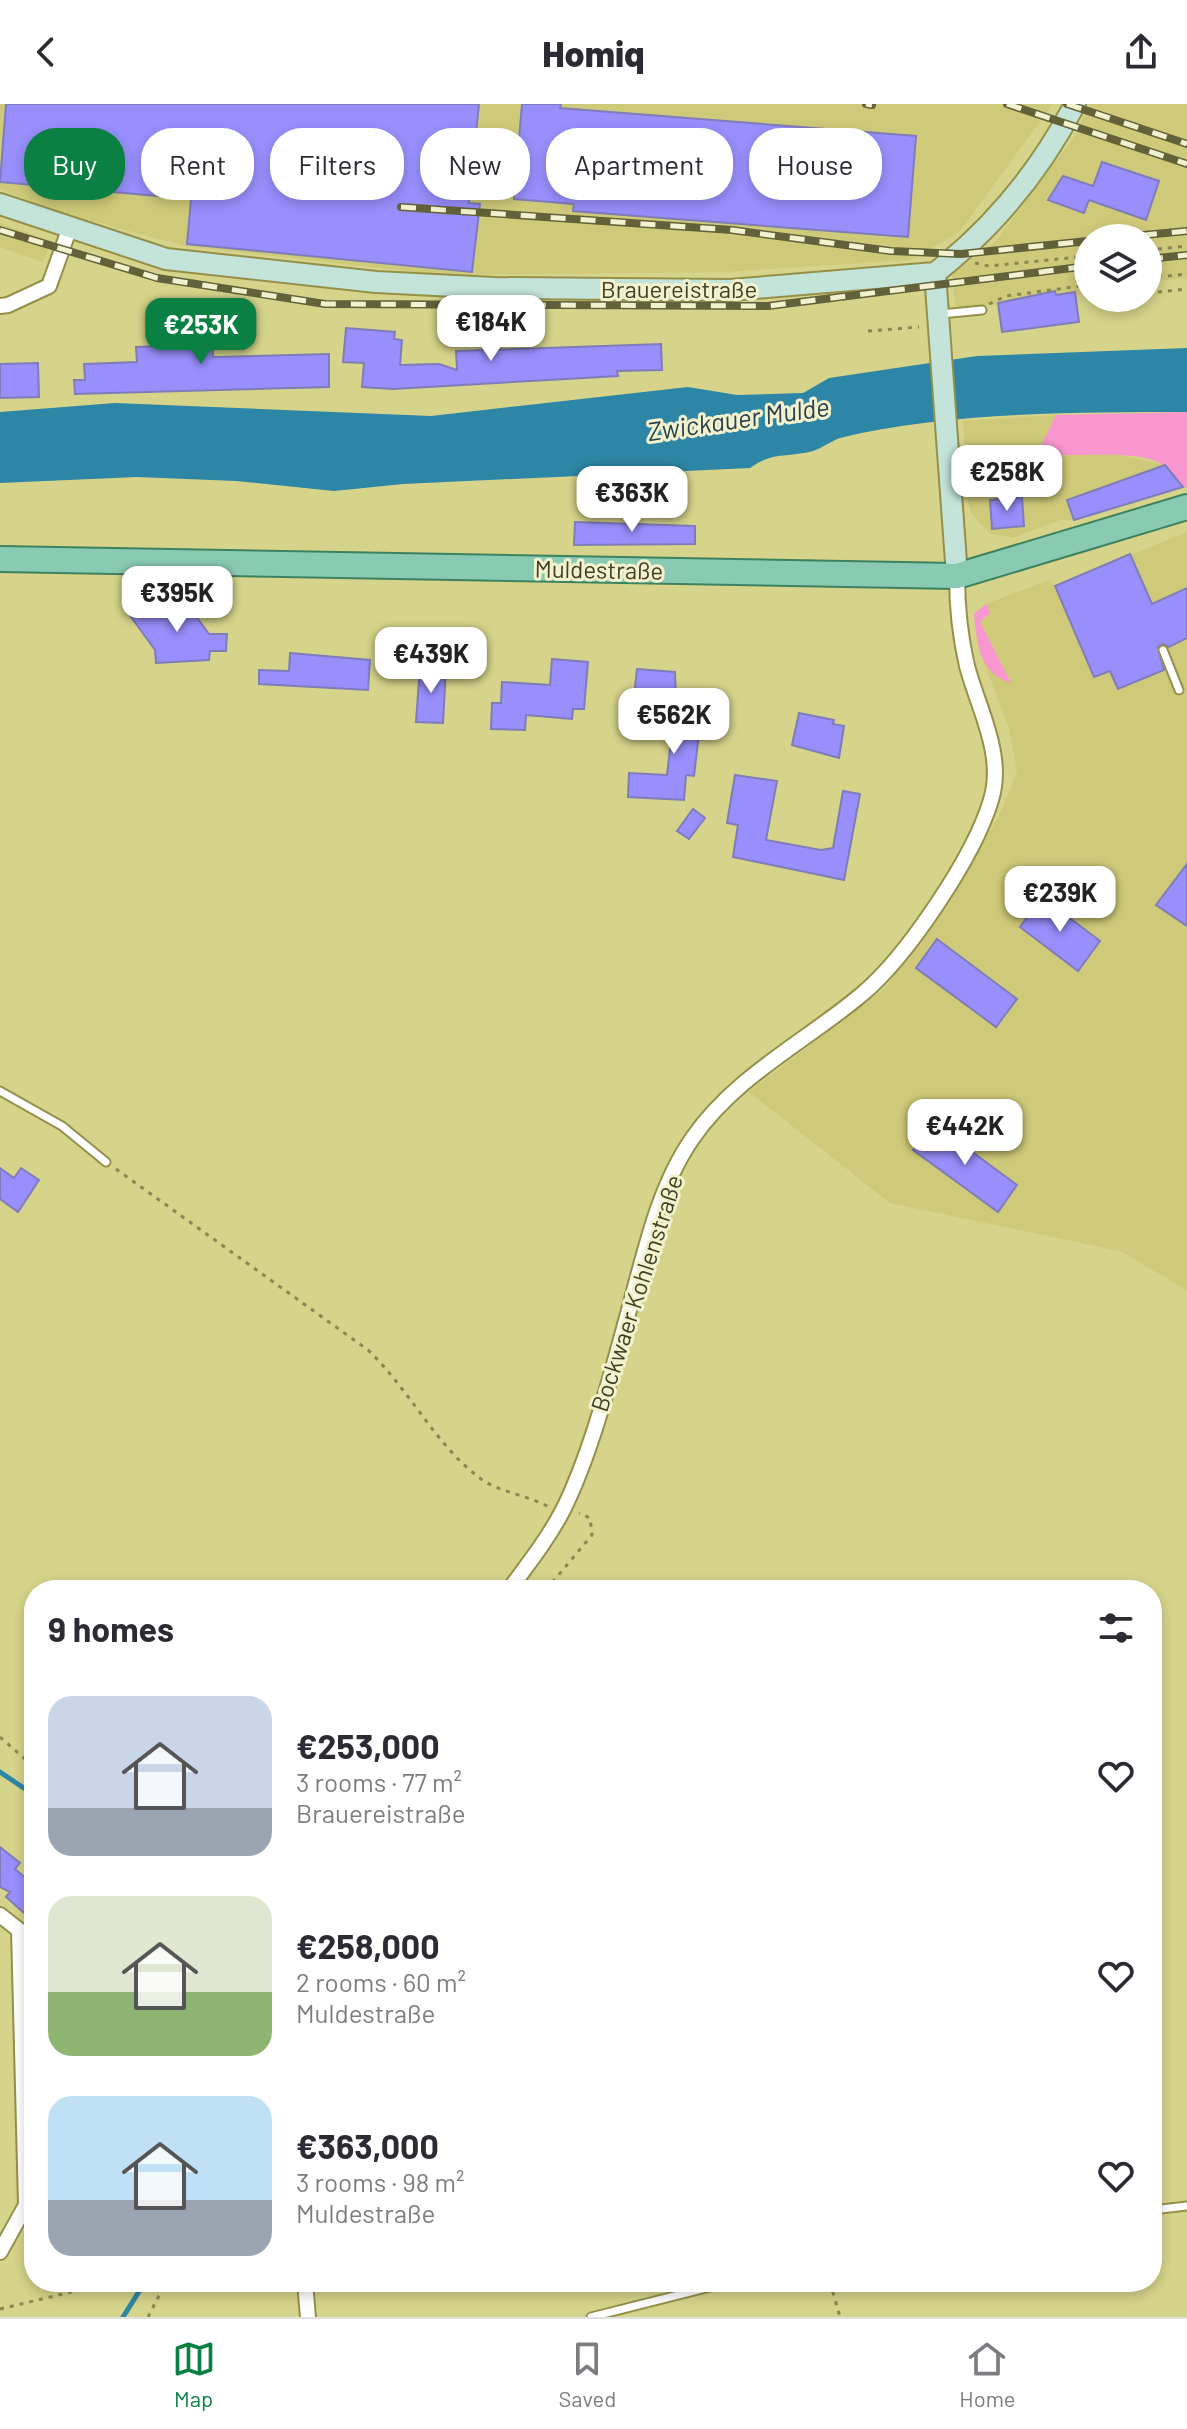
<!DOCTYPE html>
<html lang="en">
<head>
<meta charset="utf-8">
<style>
  :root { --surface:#fff; --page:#f2f2f3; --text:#2b2b33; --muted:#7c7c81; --line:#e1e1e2; --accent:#0b8043 }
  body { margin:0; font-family:Barlow,sans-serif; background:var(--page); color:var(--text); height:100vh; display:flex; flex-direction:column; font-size:30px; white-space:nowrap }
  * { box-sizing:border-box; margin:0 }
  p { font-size:26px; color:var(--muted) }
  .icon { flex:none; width:44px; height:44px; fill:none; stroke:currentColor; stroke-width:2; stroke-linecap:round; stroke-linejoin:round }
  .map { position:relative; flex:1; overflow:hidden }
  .details { position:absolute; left:24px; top:1476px; width:1138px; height:712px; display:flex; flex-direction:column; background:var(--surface); border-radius:32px; box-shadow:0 4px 12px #0003 }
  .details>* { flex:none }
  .guide { position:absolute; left:24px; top:24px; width:1140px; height:72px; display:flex; gap:16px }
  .fabs { position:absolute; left:1074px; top:120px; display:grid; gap:16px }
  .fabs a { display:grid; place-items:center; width:88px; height:88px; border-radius:50%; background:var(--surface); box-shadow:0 4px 12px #0003; font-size:40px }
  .price { position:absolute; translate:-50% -68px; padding:0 18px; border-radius:16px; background:#fff; color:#222; font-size:26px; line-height:52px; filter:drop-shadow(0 2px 4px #0008) }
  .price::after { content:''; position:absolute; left:50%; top:48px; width:24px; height:18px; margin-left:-12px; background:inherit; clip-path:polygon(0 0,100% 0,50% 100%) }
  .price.selected { background:var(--accent); color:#fff }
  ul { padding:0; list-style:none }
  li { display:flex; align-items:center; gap:24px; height:200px; padding:0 24px }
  li span { display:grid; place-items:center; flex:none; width:224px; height:160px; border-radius:24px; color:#555 }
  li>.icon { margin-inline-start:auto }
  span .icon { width:96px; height:96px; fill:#fffc; stroke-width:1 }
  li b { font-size:34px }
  h2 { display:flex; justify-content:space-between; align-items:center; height:96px; padding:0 24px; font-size:34px }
  .pill { padding:0 28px; border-radius:32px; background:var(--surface); box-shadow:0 4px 12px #0003; font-size:28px; line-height:72px }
  .pill.selected { background:var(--accent); color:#fff }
  header { display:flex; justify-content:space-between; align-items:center; height:104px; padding:0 24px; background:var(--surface); font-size:36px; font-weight:800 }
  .tab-bar { display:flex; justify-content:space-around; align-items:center; height:112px; border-top:2px solid var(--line); background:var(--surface); font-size:22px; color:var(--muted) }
  .tab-bar a { display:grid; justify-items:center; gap:4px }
  .tab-bar .selected { color:var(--accent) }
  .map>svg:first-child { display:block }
</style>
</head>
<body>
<header><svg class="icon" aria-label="back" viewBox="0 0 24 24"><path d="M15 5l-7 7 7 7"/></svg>Homiq<svg class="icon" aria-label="share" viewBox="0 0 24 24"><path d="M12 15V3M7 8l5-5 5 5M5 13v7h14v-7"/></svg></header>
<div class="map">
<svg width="1187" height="2213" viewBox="0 0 1187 2213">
  <rect width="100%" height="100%" fill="#d6d38a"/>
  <path fill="#cfca79" d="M0,0H1053L959,128L911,156L725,168L442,171L185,142L59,108L0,85Z
    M1090,0H1187V174L1148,178V134H1088V189L956,206L952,170L995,138L1075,32Z
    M0,119L51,137L43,158L0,143Z
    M1056,311L1038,348L1053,352L1111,349L1165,361L1183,383L1074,416H1060L1013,434L989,429L971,409L967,395L963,317Z
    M1187,428V1186L1120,1147L890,1099L749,988L884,885L944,806L1000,710L1017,668L1009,624L978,543L974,510L986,500L1049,476L1055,482Z"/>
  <path fill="#fa96cf" d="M1187,308V383H1183C1178,377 1173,369 1167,364C1142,341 1070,357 1038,348L1056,311Z
    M986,500L990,509L980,518L1011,579C979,569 977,540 974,510Z"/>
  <path fill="#2d86a5" d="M1187,244V308C1080,308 943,308 840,334C831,337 822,344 813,347C787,354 774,347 750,364L403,380L334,387L236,377L137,373L0,379V308L115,299L431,312L688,283L737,291L803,289L829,274L977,252Z"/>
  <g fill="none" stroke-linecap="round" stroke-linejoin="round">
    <path stroke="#2d86a5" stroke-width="5" d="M0,1668L34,1691
      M123,2213L145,2178"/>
  </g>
  <path fill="#988efc" stroke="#7f7cba" stroke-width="2" d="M6,0H479L469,99L480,100L472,168L187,140L191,95L0,78Z
    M522,0H561L560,4L916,32L908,133L573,107L574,100L514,95Z
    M1102,58L1159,77L1146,116L1089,96L1084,109L1048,96L1063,72L1093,82Z
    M1055,187L1056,191L1075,188L1079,218L1002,228L998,199Z
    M212,211L213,253L329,250V283L75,290L74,276H85L84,260L137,258L136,243L161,242V213Z
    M346,224L395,228L394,235L402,236L400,261L439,260L457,266L456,247L661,240L662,266L617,267L618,272L393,285L362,283L364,259L343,258Z
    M38,259L39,293L0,294V260Z
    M1165,361L1183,383L1074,416L1067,396Z
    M1022,393L1024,422L992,425L990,396Z
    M575,418L695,422V440L574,441Z
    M1130,450L1152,500L1187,484V534L1169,543L1163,540L1158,543L1164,566L1118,585L1110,567L1094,573L1055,482Z
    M189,480H211L210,503H189Z
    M124,503L190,504L209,530H227L226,547H210L209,556L156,559L155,546Z
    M290,549L370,556L368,586L259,580V566L289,567Z
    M552,555L588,558L584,605H573L572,615L526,611L525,626L491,625L492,599H501L502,578L550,581Z
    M420,562L446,564L443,619L416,618Z
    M637,565L675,568L676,596L634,592Z
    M676,593L703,596L694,672L686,671L684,696L628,693L629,669L667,671Z
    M799,609L834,616L833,620L844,622L839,654L792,641Z
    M735,671L777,677L766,736L821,746L833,744L843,687L860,690L844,776L733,753L738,721L727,719Z
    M693,705L705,714L689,735L677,727Z
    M1187,760V822L1156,801Z
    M1042,793L1100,837L1078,867L1020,823Z
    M937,835L1017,895L996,923L916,864Z
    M933,1019L1017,1081L998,1108L913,1046Z
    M0,1064L14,1074L21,1064L39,1076L18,1108L0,1095Z
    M0,1743L20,1759L15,1765L34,1781V1818L6,1793L10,1788L0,1783Z"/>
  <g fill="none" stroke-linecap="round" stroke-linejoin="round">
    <defs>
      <path id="lane" d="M941,210L982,206
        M1163,546L1179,586
        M0,987L62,1022L106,1058
        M1152,2106L1187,2102
        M591,2213L730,2178"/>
      <path id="street" d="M0,202L8,201L49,182L70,123
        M509,1486C528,1460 548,1435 563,1406C590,1352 610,1275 626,1217C643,1157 656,1087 692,1035C734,973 805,938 861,891C906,854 974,753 991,696C1005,651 978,604 967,562C960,532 957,502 957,472
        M0,1811L19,1826L26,2101L0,2148
        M305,2178L308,2213"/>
      <path id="secondary" d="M0,100L166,155L376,178L494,184L730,186L935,169
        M935,169L957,472
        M935,169C993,124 1041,65 1075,0"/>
      <path id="primary" d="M0,455L957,472L1187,403"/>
    </defs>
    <use href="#lane" stroke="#94904a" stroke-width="11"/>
    <use href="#street" stroke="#94904a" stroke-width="18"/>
    <use href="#secondary" stroke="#94904a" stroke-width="24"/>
    <use href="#primary" stroke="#3d825e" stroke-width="28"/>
    <path stroke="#888653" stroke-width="3" stroke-dasharray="4 6" stroke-linecap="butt" d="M1148,146L1187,142
      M975,159L989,162L1088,152
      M1148,174L1187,170
      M1148,189L1187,185
      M989,200L1006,192L1088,181
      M868,227L919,223
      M116,1065L368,1246C409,1285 436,1342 481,1375C501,1389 528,1391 549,1403
      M546,1486L592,1431L590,1414L579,1409
      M0,1633L34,1663
      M830,2178L840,2213
      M0,2205L113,2178
      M148,2213L166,2178"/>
    <use href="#lane" stroke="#fff" stroke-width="7"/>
    <use href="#street" stroke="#fff" stroke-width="14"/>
    <use href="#secondary" stroke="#c4e4d9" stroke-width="20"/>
    <use href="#primary" stroke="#89cab2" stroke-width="24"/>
    <defs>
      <path id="rail" d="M866,0L872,1
        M1007,0L1187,60
        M1067,0L1187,40
        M401,103L732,126L891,147L961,150L1088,137
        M0,126L157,174L325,200L768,202L1088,162
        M1112,134L1187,127
        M1148,155L1187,151"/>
    </defs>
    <use href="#rail" stroke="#626139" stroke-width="8"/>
    <use href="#rail" stroke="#f3f2ce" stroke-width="5" stroke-dasharray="15" stroke-linecap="butt"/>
  </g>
  <g text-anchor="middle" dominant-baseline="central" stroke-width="6" stroke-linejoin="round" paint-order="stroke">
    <g font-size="24" fill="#403f21" stroke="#f3f2ce">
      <text x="679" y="184">Brauereistraße</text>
      <text transform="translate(599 465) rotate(1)">Muldestraße</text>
      <text transform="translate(636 1189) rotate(-72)">Bockwaer Kohlenstraße</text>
    </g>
    <g font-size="26" font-style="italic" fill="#28434e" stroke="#f3f2ce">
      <text transform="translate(738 314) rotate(-8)">Zwickauer Mulde</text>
    </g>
  </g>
</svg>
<div class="fabs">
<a><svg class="icon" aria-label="layers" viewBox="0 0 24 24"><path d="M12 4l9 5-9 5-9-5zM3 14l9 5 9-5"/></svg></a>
</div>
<b class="price" style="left:491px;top:259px">€184K</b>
<b class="price selected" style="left:201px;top:262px">€253K</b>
<b class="price" style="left:1007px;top:409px">€258K</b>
<b class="price" style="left:632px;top:430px">€363K</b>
<b class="price" style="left:177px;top:530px">€395K</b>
<b class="price" style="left:431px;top:591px">€439K</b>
<b class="price" style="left:674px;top:652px">€562K</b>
<b class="price" style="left:1060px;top:830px">€239K</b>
<b class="price" style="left:965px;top:1063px">€442K</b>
<div class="guide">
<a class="pill selected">Buy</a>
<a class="pill">Rent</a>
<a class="pill">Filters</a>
<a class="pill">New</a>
<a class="pill">Apartment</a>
<a class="pill">House</a>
</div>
<section class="details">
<h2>9 homes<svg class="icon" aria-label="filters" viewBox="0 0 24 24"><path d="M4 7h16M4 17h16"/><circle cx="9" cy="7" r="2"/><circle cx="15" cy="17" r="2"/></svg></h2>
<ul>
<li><span style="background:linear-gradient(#c9d6e8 70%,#9aa5b1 0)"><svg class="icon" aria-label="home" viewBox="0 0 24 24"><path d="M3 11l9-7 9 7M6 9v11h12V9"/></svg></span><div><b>€253,000</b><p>3 rooms · 77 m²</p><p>Brauereistraße</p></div><svg class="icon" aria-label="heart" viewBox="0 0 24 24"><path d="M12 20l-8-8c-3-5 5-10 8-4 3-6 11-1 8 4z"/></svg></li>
<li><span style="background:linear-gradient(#dfe7d0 60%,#8fb573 0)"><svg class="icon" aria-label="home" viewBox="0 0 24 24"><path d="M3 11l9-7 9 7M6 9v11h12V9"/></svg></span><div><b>€258,000</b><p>2 rooms · 60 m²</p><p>Muldestraße</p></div><svg class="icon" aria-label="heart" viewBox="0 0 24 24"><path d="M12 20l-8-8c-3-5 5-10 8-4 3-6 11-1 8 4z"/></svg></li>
<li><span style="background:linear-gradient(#bfe0f5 65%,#9aa5b1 0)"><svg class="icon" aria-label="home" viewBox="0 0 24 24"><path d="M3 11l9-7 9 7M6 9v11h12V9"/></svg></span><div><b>€363,000</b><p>3 rooms · 98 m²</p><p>Muldestraße</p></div><svg class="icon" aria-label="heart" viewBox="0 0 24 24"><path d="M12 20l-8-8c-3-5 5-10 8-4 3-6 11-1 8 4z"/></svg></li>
</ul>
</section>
</div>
<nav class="tab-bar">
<a class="selected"><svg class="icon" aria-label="map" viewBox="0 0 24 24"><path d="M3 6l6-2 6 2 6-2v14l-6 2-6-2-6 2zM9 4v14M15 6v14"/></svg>Map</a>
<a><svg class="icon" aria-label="saved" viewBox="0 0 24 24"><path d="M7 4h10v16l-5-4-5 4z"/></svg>Saved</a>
<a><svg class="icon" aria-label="home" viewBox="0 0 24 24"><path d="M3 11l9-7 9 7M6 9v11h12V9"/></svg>Home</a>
</nav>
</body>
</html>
